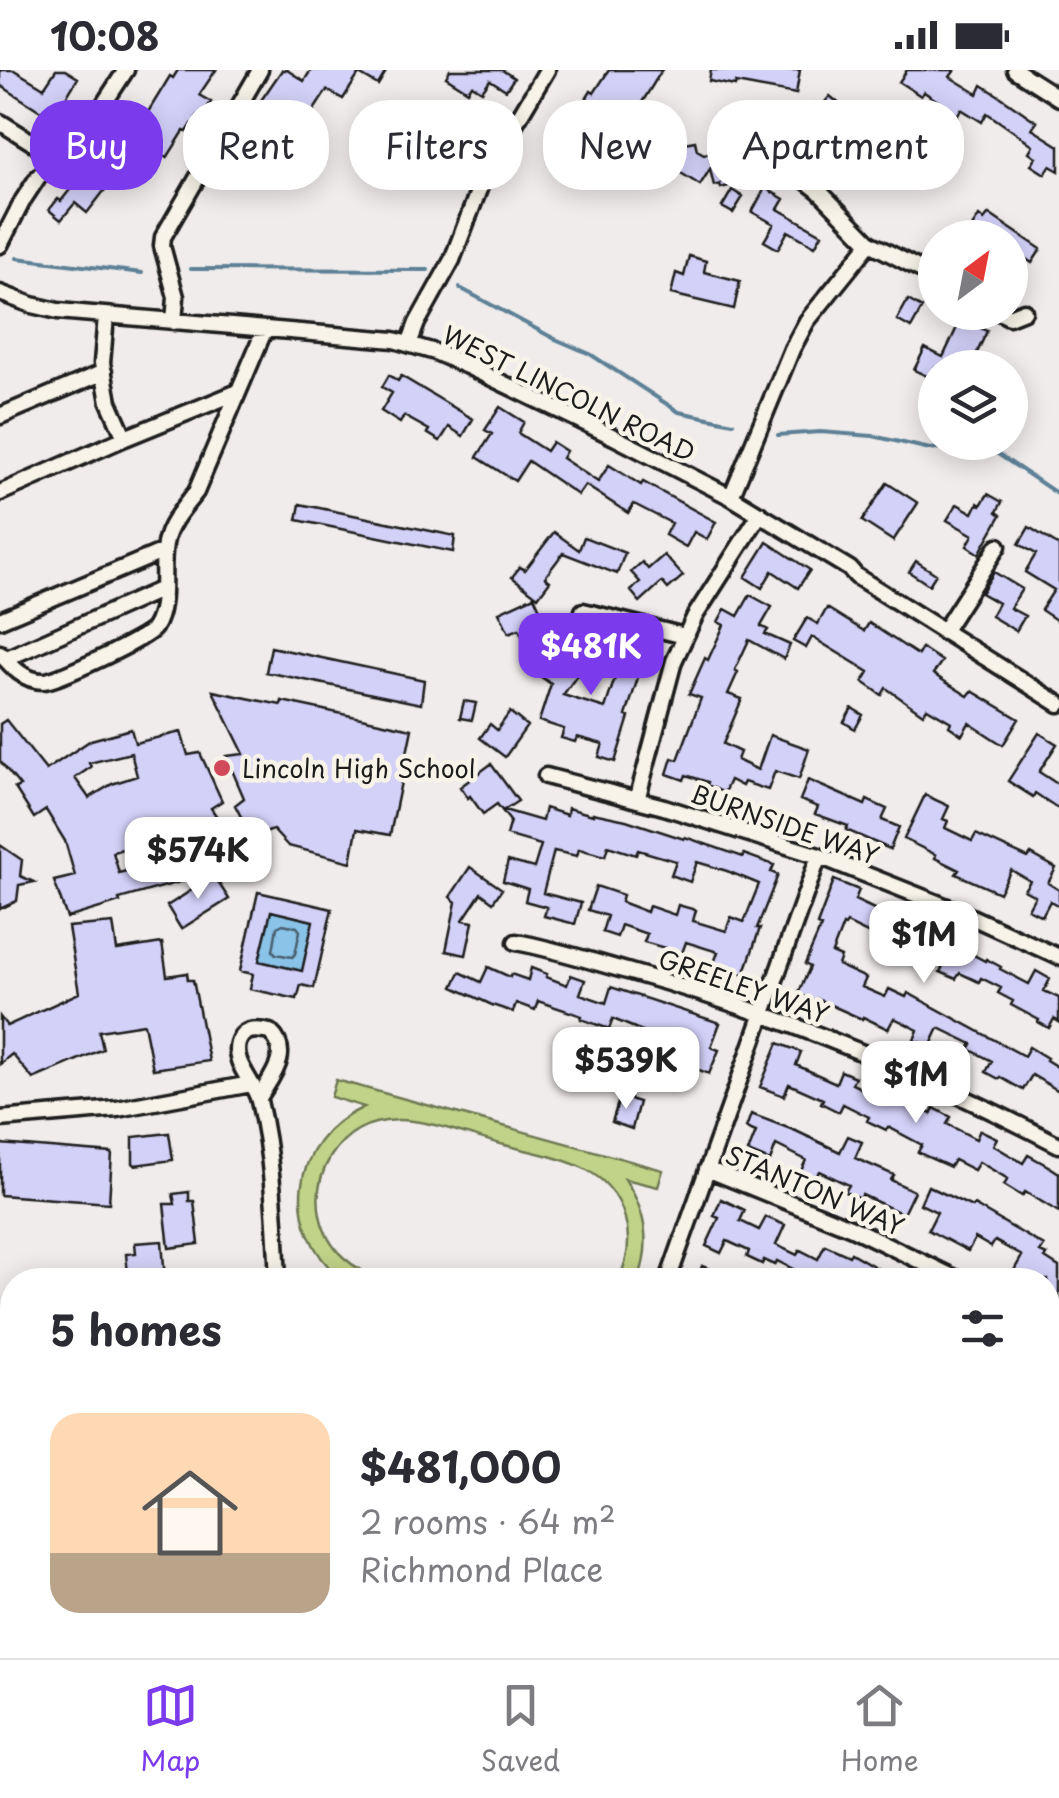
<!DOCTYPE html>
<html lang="en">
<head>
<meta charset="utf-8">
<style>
  :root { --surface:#fff; --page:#f2f2f3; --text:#2b2b33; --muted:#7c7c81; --line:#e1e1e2; --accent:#7c3aed }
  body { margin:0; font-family:"Playpen Sans",sans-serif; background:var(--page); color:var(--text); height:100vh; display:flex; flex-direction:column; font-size:38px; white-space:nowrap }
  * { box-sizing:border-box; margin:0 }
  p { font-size:32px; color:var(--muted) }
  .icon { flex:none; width:55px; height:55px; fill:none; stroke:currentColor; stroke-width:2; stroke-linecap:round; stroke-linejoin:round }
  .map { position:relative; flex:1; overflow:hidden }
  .details { position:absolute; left:0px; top:1198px; width:1060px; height:392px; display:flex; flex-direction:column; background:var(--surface); border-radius:40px 40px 0 0; box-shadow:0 5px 25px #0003 }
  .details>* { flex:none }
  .top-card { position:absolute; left:30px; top:30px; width:1000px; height:90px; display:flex; gap:20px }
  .needle { width:65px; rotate:32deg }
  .fabs { position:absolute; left:918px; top:150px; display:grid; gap:20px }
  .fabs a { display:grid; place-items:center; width:110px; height:110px; border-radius:50%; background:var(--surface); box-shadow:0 5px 25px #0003; font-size:50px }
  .price { position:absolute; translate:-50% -85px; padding:0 22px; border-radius:20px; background:#fff; color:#222; font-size:32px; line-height:65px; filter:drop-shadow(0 2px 5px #0008) }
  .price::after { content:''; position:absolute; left:50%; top:60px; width:30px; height:22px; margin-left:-15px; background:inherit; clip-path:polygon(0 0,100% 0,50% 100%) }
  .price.on { background:var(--accent); color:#fff }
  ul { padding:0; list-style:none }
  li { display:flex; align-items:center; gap:30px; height:250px; padding:0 50px }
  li+li { border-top:2px solid var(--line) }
  li span { display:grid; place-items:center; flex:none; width:280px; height:200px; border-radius:30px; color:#555 }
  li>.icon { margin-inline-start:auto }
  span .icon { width:120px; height:120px; fill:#fffc; stroke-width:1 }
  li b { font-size:42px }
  h2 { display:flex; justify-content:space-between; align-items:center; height:120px; padding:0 50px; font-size:42px }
  .pill { padding:0 35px; border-radius:40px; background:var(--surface); box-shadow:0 5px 25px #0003; font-size:35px; line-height:90px }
  .pill.on { background:var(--accent); color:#fff }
  .status { display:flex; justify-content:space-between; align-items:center; height:70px; padding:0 50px; background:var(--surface); direction:ltr }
  .status svg { height:28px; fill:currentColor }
  .tab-bar { display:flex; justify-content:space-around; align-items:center; height:140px; border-top:2px solid var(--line); background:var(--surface); font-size:28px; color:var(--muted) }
  .tab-bar a { display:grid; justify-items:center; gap:5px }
  .tab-bar .on { color:var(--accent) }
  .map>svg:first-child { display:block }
</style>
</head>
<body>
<div class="status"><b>10:08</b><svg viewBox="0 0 49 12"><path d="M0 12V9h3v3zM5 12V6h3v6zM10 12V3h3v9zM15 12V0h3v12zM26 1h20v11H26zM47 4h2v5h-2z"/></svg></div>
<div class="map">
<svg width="1059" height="1588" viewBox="0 0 1059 1588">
  <rect width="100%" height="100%" fill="#f0eceb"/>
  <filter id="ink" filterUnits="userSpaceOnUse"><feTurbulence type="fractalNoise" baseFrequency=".01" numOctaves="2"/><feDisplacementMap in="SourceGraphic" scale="20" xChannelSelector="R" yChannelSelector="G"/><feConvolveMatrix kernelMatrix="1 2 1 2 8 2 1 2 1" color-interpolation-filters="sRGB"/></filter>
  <g filter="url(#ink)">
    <path fill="#c0d388" stroke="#6e7852" stroke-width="2.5" d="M336,1010L663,1100L658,1117L625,1109C646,1141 652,1174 638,1210H618C639,1170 626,1120 585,1099C559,1086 526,1081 497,1073C442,1058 371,1024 331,1086C320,1104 316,1125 320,1145C327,1180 353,1201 387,1210H342C280,1157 289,1071 364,1037L331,1027Z"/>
    <path fill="#89c3e8" stroke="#5d8096" stroke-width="2.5" d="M271,841L313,851L302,901L259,891Z"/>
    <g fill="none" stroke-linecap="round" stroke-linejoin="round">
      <path stroke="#485f6e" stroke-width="2.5" d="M283,854L297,857L300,861L295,884L292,887L276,884L273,881L277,857Z"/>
      <path stroke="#5d8096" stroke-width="4" d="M17,188L142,203
        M191,199L428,200
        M460,218L553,268L590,284L679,342L733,353
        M778,365L820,362L873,366L930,379L970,375L998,384L1059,425"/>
    </g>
    <path fill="#d4d1f9" stroke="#1c1c1c" stroke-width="2.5" fill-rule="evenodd" d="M0,0H14L44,18L56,0H65L78,8L53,49L0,15Z
      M178,0H216L199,25L211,32L201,48L198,45L187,62L184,61L167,88L154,79L139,103L125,94L87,143L75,133L61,150L49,140L58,129L61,131L94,89L102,96L118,71L121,73L139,43L145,47L170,6L173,8Z
      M282,0H287L304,11L311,0H387L378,15L359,4L343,29L327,20L305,54L302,51L294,63L267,46L264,50L253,42Z
      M450,0H502L514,8L506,20L490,10L482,21L472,15L468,21L446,7Z
      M609,0H662L633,47L627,44L619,57L608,50L595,70L607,77L586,111L560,95L572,74L562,68L591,21L594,23Z
      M711,0H800L796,24L736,13L735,16L709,11Z
      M907,0H955L950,7L978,24L982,15L1001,27L1037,52L1032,59L1059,76V101L1050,96L1045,104L1031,95L1036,87L1029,82L1033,75L987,43L982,52L961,39L953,53L937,43L942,34L924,22L921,26L899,12Z
      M830,26L843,37L845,35L872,62L855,82L820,51L799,75L787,64L815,33L820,38Z
      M695,71L697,80L704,84L709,83L712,94L726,90L732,115L721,118L720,114L714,116L710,99L700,115L665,93L658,95L655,79Z
      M765,118L784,129L778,139L822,164L815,176L788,161L778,179L764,171L774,154L752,142Z
      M732,120L743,127L733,143L722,137Z
      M989,144L1041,179L1032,193L1010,178V168H965L979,146L984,150Z
      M689,186L706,191L704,202L740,211L734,239L671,224L676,203L684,206Z
      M908,230L922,238L911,258L897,250Z
      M961,249L987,261L970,298H935V310L914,300L925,278L943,287Z
      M389,305L398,311L401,306L473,349L463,366L449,357L440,371L427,363L429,360L404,346L400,353L381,341L392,323L382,317Z
      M500,337L524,352L518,363L546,381L552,372L566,381L562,388L598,412L609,395L641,415L643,412L716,452L707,469L694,462L686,477L665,465L671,453L634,434L628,443L585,415L578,425L528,391L515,411L477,387L492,364L485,360Z
      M887,413L918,433L893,471L862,451Z
      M988,424L1002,432L997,442L1001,445L979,484L967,476L973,465L947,450L957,434L973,443L978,433L981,435Z
      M300,434L455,466L453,482L297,450Z
      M1029,457L1059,476V552L1041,540L1054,520L1025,502L1036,484L1019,474Z
      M554,462L579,480L584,467L625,483L617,504L563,483L545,507L550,511L538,527L512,507L520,497L525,500Z
      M767,472L810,500L798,518L772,501L762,518L745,507Z
      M664,485L683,506L668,519L662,512L640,532L631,521L640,512L631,502L642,492L648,499Z
      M916,491L936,504L929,515L909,502Z
      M994,502L1022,519L1010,538L1025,546L1016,561L991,546L998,533L981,523Z
      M750,525L772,537L761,556L768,560L765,564L790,575L784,589L749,570L735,600L738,602L728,624L742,629L723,674L740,682L737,690L758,700L770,665L809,679L799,709L775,701L768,720L744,712L742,716L730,710L724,723L707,715L708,712L686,705L684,710L667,704L672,688L678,690L701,628L689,624L705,588L708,590L724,555L718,552L725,539L738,546Z
      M534,526L554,570L529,581L519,559L509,563L499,542Z
      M827,538L864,561L869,553L918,585L922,578L942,591L933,604L968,626L972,621L1019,649L1003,675L969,653L962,665L949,656L951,652L927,638L923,644L886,618L882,625L863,612L869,602L812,567L806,578L793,571L807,548L818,554Z
      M612,571L646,582L626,646L629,647L615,692L599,687L603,674L577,667L575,672L561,668L564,659L539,651L551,614L537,604L558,574L574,585L581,575L593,583L563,625L605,638L620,593L607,589Z
      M271,577L424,610L421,634L266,602Z
      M213,621L281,635L282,631L412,659L390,765L357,759L351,792L288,776L273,760L252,768L235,735L244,728L226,686L244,684Z
      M464,631L476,633L472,650L460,648Z
      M852,638L863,645L855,659L844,652Z
      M510,642L527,656L505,687L480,668L490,654L497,660Z
      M6,650L46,700L91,670L131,659L135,673L181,662L188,685L200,683L222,731L211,738L225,759L185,785L198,807L119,829L120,832L67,848L54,811L75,806L65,771L46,740L34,748L15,718L20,716L0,691V654ZM131,683L137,706L112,714L89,728L75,708L91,697L89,693ZM161,760L173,778L148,795L119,803L113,782L138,774Z
      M1039,663L1057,674L1039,702L1059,715V739L1035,723L1033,727L1008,711Z
      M491,694L518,731L504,740L542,751L545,738L567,745L568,738L593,745V743L626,750L684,769L685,767L743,787L744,784L774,795L771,802L778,805L757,858H760L744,905L714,893L718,882L686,872L682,883L644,872L647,864L621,855L617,867L602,862L607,846L588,840L596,816L623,825L621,832L647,842L649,836L675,845L678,835L696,840L693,851L726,861L731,847L744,852L759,814L727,801L697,792L690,812L671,805L676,791L638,780L636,785L608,776L605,786L579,779L577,786L554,781L543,823L581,833L575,854L544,846L547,837L525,831L528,819L503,811L508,791L534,798L541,775L506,765L510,751L497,734L483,744L470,726L468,728L460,717Z
      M808,710L865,735L867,730L887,739L882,750L899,757L890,779L846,760L848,756L815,744L818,737L800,730Z
      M925,725L949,736L943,749L948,751L945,758L972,771L976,764L1028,788L1031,784L1056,798L1048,813L1059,820V836L1050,831L1042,846L1028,839L1035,826L1024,820L1030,811L1011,800L999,823L956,804L959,800L935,788L936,785L904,769Z
      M0,775L22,790L20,806L34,812L19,815L17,831L0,839Z
      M470,797L502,819L493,832L481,823L463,850L473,852L466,885L446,881L456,832L450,827Z
      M214,806L229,829L181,859L167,836Z
      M834,810L859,820L855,830L910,856L929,865L934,856L949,863L946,870L985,891L986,889L1001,897L1000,899L1029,914L1036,901L1050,909L1044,921L1059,928V952L1054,949L1049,958L1038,952L1039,950L1011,935L1013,931L998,923L1001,918L981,908L979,912L960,903L956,909L940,902L943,896L912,882L907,892L874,875L878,868L847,853L845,856L843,855L832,883L841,887L838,895L866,908L862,917L885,927L889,919L906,927L908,923L1024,986L1029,977L1047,988L1046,990L1059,998V1021L1032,1005L1023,1020L1000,1007L999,1009L986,1002L992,991L969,979L972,974L939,958L930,977L914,970L918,960L894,948L888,959L863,947L862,949L817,929L816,931L798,924L810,897L805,894L821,857L817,855Z
      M258,822L332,839L314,918L301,915L297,929L250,919L253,904L240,901ZM271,841L313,851L302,901L259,891Z
      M113,853L117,880L162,873L167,906L187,903L188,910H193L209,991L153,999L144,954L99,961L103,979L33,1009L12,984L0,994V947L7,956L79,923L68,857Z
      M488,897L510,907L511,904L528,910L531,898L547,904L546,907L567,915L571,905L585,910L580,924L606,933L611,917L720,953L711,977L719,980L709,1004L686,995L695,971L675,963L671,973L613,949L609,959L581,949L582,946L538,931L535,940L516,933L513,942L492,935L453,917L460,902L481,912Z
      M778,973L801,982L796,995L836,1013L841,1001L855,1007L852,1014L883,1029L889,1015L905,1023L902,1028L931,1044L934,1038L951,1047L947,1054L976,1069L980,1060L997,1068L993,1075L1023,1093L1028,1085L1050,1097L1059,1103V1142L1025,1122L1022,1126L1004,1115L1008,1109L979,1092L974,1100L954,1090L950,1097L928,1087L918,1082L922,1075L888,1057L886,1060L867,1051L869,1047L843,1034L839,1042L821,1033L823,1029L789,1014L784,1026L760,1017Z
      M620,1026L639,1032L632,1059L612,1052Z
      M751,1044L796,1061L840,1082L848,1066L862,1072L855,1088L894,1105L891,1110L914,1121L903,1144L862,1125L860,1129L845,1122L849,1115L819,1101L815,1110L800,1103L806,1090L776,1075L770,1091L748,1082L756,1062L746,1058Z
      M169,1063L173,1090L135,1095L133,1093V1067Z
      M0,1074L112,1083L109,1133L0,1125Z
      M928,1116L972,1137L974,1135L1044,1176L1040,1182L1047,1185L1045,1188L1059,1197V1229L1048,1222V1210H1023L1012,1204L1022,1186L995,1171L991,1177L975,1168L968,1181L928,1160L937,1142L920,1134Z
      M189,1122V1131H194L199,1174L169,1178L164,1134H175L173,1124Z
      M721,1129L745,1140L740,1151L759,1160L766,1147L785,1155L776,1175L797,1185L800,1180L818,1189L825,1175L849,1186L851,1183L882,1201L877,1210H852L831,1198L825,1210H815L777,1191L775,1195L764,1190L762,1194L747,1187L749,1181L727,1171L721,1183L706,1176L719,1148L714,1146Z
      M162,1171L165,1210H133L132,1203L128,1204L126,1184L136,1183L135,1173Z
      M702,1196L735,1209V1210H697Z
      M1059,1281V1332L1048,1325V1299Z
      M1048,1396L1059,1403V1425L1048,1418Z
      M101,1578H224L222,1588L172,1585V1588H148L130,1585V1588H99Z
      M341,1578H435L459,1588H338Z
      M595,1578H638L656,1588H612Z
      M822,1578H881L898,1588H840Z"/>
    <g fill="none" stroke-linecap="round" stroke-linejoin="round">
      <defs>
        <path id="minor" d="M1015,0L1059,28
          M0,52L57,88
          M770,83L819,121L870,173L935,207
          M0,175L23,130L38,107L92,52L126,0
          M0,223L32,235L58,241L394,270L435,282L467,296L614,367L731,427L850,499L856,506L1059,634
          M999,242L1009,247L1024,241
          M106,246L102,293L109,332L125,368L238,322
          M174,252L176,227L162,176L163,167L260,0
          M409,274L417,253L452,190L484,106L547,0
          M0,346L104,302
          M0,423L125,368
          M731,427L792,279L807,251L870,173
          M583,541L685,566
          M0,550L164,481
          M943,562L998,476
          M0,583C12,597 24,611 44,611C56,611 148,568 154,558C169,534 160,501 165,474C168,455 184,437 196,422L265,259
          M5,589L162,519
          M546,706L664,737L819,786L965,844L1059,887
          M637,730L674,591L695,546L760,444
          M516,872C554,879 591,891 627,901C778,943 921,1003 1059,1075
          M259,1028C271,1007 293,983 270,962C257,959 243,958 238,973C232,993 255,1013 259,1031C273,1089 275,1151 278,1210
          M0,1049L117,1039L251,1014
          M707,1099L852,1158L959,1210
          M668,1210L819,786
          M1048,1259L1059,1266
          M1048,1455L1059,1462
          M1048,1568L1059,1543
          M507,1578L529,1588
          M932,1578L948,1588
          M244,1588L246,1578
          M1038,1588L1043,1578"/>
      </defs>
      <use href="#minor" stroke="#1c1c1c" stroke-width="21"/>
      <use href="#minor" stroke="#f7f3e8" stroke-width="14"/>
    </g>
  </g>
  <circle fill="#d1495b" stroke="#f7f3e8" stroke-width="4" cx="222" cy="698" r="10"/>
  <g text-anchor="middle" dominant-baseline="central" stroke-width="9" stroke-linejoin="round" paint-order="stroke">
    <g font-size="25" fill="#1c1c1c" stroke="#f7f3e8">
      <text transform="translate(569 323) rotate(26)">WEST LINCOLN ROAD</text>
      <text transform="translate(785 754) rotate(19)">BURNSIDE WAY</text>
      <text transform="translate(744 916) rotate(19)">GREELEY WAY</text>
      <text transform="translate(815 1120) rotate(23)">STANTON WAY</text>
    </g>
    <g font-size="25" fill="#1c1c1c" stroke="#f7f3e8" text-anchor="start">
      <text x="242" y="698">Lincoln High School</text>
    </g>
  </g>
</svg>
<div class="fabs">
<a><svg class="needle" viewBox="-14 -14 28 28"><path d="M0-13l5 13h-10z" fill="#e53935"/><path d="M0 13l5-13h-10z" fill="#7c7c81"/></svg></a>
<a><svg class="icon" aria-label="layers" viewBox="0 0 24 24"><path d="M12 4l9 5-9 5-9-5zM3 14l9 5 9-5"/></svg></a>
</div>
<b class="price on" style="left:591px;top:628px">$481K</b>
<b class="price" style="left:198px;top:832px">$574K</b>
<b class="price" style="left:924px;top:916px">$1M</b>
<b class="price" style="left:626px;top:1042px">$539K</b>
<b class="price" style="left:916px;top:1056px">$1M</b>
<div class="top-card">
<a class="pill on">Buy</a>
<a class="pill">Rent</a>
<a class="pill">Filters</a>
<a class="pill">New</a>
<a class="pill">Apartment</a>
</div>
<section class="details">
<h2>5 homes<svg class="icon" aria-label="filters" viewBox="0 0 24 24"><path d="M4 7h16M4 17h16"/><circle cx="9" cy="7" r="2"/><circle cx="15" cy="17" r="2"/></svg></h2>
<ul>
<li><span style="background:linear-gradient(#ffd9b3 70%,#b9a48a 0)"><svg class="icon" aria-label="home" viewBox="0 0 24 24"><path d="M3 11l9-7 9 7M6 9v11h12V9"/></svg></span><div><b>$481,000</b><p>2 rooms · 64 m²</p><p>Richmond Place</p></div></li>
</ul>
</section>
</div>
<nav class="tab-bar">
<a class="on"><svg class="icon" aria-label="map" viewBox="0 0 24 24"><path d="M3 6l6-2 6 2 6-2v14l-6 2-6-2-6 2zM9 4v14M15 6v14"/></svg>Map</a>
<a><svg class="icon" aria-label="saved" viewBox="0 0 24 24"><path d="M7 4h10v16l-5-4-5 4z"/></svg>Saved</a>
<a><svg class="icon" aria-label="home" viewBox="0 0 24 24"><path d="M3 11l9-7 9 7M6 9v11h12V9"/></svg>Home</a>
</nav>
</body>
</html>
